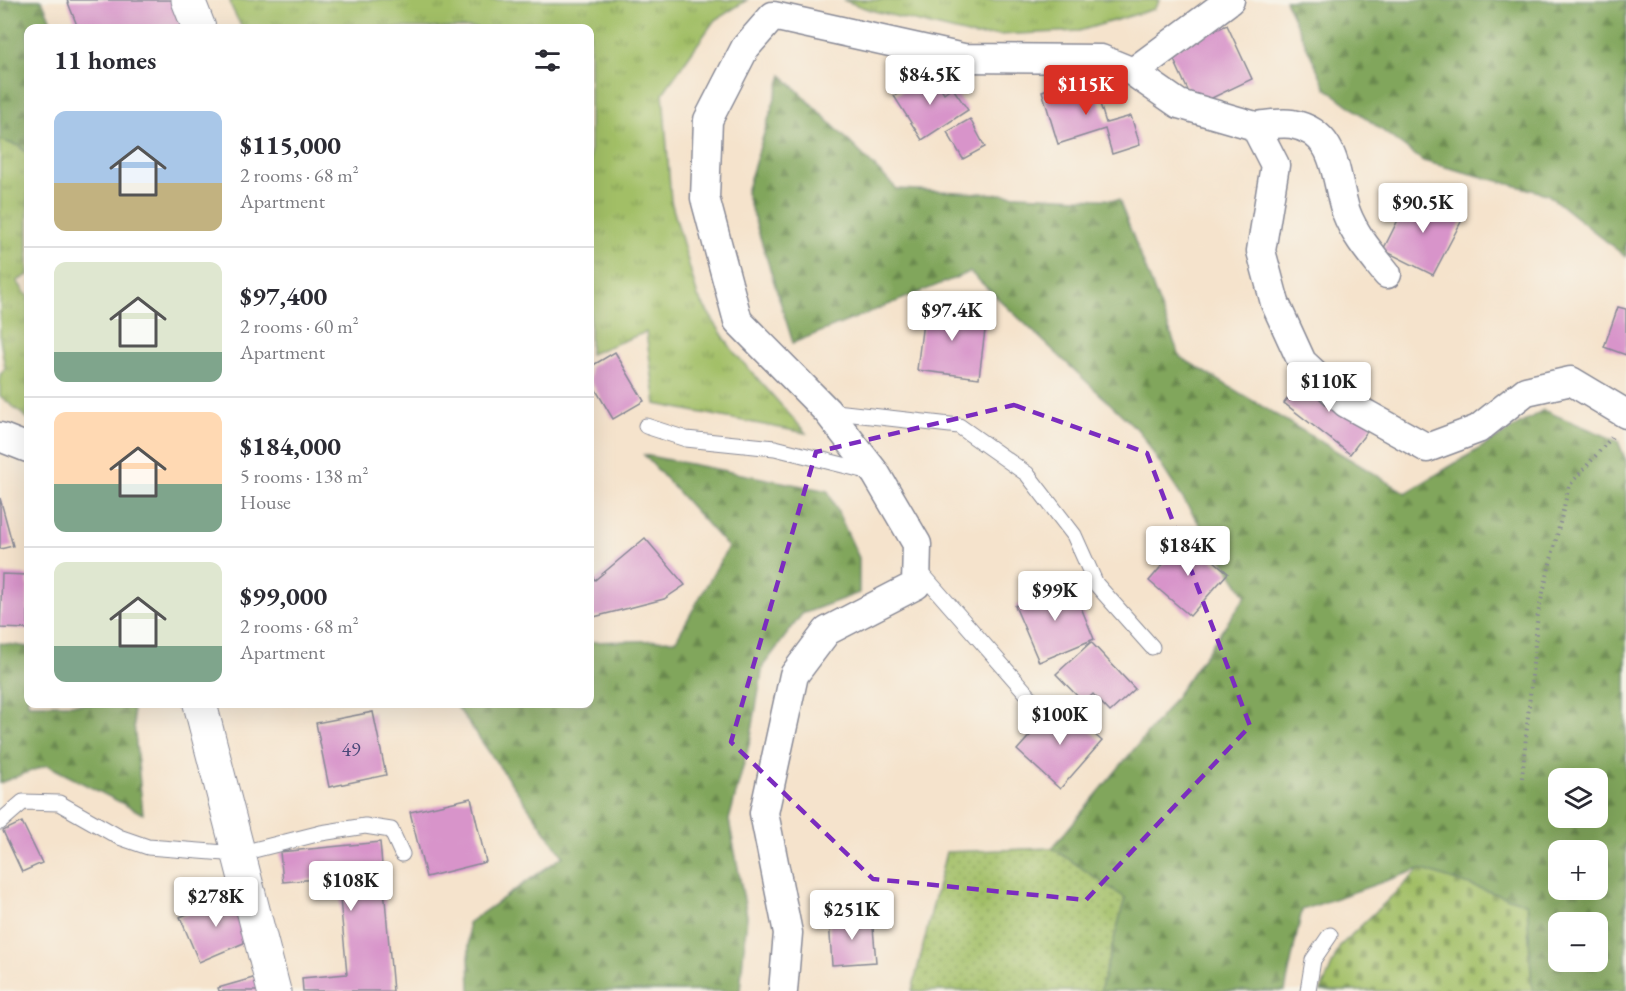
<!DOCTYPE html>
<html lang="en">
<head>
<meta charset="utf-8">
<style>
  :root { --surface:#fff; --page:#f7f7f7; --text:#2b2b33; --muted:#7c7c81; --line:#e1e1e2; --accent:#d93025 }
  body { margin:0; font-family:"EB Garamond",serif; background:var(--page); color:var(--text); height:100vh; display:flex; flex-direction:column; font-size:22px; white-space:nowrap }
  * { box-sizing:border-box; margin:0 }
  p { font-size:20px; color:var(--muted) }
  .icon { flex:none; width:33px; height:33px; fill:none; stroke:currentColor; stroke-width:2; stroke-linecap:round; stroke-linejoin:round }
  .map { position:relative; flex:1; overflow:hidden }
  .sheet { position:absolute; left:24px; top:24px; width:570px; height:684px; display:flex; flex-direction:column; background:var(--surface); border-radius:12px; box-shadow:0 6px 24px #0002 }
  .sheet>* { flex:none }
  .fabs { position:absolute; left:1548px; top:768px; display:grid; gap:12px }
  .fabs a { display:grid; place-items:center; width:60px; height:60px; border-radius:12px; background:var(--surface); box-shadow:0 6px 24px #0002; font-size:30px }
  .price { position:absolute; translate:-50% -51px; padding:0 14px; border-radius:6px; background:#fff; color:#222; font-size:20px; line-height:39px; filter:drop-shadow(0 2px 3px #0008) }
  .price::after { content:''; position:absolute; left:50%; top:36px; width:18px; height:14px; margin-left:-9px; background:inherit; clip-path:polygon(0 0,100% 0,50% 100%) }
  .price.on { background:var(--accent); color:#fff }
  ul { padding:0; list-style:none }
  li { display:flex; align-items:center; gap:18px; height:150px; padding:0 30px }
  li+li { border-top:2px solid var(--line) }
  li span { display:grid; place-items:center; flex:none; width:168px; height:120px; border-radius:12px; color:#555 }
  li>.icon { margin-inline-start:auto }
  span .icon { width:72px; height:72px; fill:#fffc; stroke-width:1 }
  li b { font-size:26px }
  h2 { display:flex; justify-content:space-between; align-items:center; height:72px; padding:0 30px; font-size:26px }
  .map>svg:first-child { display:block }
</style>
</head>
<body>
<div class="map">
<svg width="1626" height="991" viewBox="0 0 1626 991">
  <defs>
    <pattern id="grass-tufts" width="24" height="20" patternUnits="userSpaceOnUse" patternTransform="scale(1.5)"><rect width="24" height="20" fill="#a2bf66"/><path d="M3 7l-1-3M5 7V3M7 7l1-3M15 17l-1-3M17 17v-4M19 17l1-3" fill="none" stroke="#839c57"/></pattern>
    <pattern id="forest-firs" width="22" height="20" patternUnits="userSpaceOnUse" patternTransform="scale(1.5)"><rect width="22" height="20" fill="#81a65b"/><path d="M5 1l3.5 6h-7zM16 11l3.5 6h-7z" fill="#69884e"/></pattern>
    <pattern id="cemetery-stones" width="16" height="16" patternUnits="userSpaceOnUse" patternTransform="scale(1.5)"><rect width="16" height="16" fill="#a2bf66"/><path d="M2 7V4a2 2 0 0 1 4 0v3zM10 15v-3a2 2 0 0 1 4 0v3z" fill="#839c57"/></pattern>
    <pattern id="garden-dots" width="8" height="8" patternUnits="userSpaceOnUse" patternTransform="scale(1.5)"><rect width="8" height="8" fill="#a2bf66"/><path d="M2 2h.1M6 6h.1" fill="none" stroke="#839c57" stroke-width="1.8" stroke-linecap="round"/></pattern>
  </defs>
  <rect width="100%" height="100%" fill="#f7f3e8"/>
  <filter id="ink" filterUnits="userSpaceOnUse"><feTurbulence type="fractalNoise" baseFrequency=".0167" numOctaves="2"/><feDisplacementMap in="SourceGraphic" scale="12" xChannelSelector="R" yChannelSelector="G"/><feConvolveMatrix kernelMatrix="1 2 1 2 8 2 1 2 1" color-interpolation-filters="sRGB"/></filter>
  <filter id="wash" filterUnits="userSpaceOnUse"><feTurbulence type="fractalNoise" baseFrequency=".008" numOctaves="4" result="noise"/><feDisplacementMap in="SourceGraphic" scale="24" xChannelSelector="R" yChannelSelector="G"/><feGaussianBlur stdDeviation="1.35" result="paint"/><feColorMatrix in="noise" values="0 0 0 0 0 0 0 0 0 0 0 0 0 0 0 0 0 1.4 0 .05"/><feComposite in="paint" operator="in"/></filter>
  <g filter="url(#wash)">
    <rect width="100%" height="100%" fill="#f5e3cc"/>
    <path fill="url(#grass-tufts)" stroke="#5e7762" stroke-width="1.5" d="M230,0H747L714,21L663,93L671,201L698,297L733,351L806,433L656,404L646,332L590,354V28H242L231,6Z
      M843,0H1160L1154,9L1079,31L976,36L870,10Z
      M0,140L19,146L28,154V275L17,281L28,297V419L0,396V375L5,368L0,338Z"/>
    <path fill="url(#forest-firs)" stroke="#4e6a5c" stroke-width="1.5" fill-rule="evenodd" d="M0,0H42L54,28H28V154L19,146L0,140Z
      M1285,0H1626V257L1547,194L1423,161L1326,88Z
      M782,75L897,189L1119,200L1180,357L1406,493L1543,410L1618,441L1626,461V991H1532L1527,904L1420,869L1302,910L1285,991H1100L1125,898L1052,848L1165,712L1246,596L1139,431L970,272L793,343L746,192ZM1558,778H1598V818H1558ZM1558,850H1598V890H1558ZM1558,922H1598V962H1558Z
      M644,455L828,491L859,558V593L802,614L763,666L751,737L729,820L747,916L740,991H470L468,923L563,856L455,704H590V642L676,640L728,547Z
      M0,643L28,647V704H132L143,814L47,765L0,783Z"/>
    <path fill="url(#cemetery-stones)" stroke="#5e7762" stroke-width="1.5" d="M1420,869L1527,904L1532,991H1321L1340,946Z"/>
    <path fill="url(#garden-dots)" stroke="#5e7762" stroke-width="1.5" d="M1052,848L1125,898L1100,991H912L946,852Z"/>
    <g id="blocks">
      <path fill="#d894ca" d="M67,0H180L190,28H78Z
        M1227,25L1252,79L1195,106L1170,51Z
        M931,72L944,93L952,87L968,110L922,140L894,96Z
        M1091,75L1106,123L1131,116L1140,145L1112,154L1105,129L1058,144L1042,91Z
        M970,119L985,147L963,159L947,132Z
        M1412,192L1463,218L1433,275L1383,250Z
        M925,306L987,314L979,378L917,370Z
        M1618,307L1626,309V355L1604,347Z
        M615,352L644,401L613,419L590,380V367Z
        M1308,373L1373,424L1350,454L1284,403Z
        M0,498L13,546L0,549Z
        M1186,537L1228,573L1190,616L1149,581Z
        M645,538L685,585L664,599L590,618V574L595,580Z
        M2,574L28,575V629L0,628Z
        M1071,583L1094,639L1039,662L1015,606Z
        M1091,642L1135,689L1110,712L1093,694L1084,703L1056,674Z
        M1059,703L1102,741L1060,789L1017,750Z
        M373,712L386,775L329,787L316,723Z
        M471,798L486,862L426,877L410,812Z
        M22,822L42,863L22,872L3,831Z
        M380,842L393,991H303L302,978L347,974L338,877L283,882L280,852Z
        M234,894L253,939L199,962L180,917Z
        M872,916L876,962L832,965L829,920Z
        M260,976L264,991H219L218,988Z"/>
    </g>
  </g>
  <g filter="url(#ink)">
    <use href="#blocks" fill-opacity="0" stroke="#888995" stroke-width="1.5"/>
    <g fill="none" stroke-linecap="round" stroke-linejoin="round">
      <defs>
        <path id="service" d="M827,411L959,426L1027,474L1074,535L1096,584L1152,647
          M646,426L686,439L775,448L871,472
          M917,568L1036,704
          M0,822L23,802L59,803L119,837L148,847L238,854L321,833L365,826L391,830L402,854
          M1308,991L1313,960L1330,935"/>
        <path id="minor" d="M1133,72L1230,0
          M1255,126C1267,125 1281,122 1292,124C1339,133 1334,177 1346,212C1355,236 1372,255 1387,274
          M0,437L28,448
          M783,991L788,933L764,813L794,675L827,631L916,585L917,544L876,474L827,411L738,321L705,198L708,120L745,48L773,16L963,58L1101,59L1133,72L1179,104L1255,126L1275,165L1261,251L1275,303L1302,362L1346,403L1427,448L1478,429L1526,391L1571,381L1626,414"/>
        <path id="tertiary" d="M188,0L199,28
          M200,704L274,991"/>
      </defs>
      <use href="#service" stroke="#888995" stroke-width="17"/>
      <use href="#minor" stroke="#888995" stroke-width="31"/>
      <use href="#tertiary" stroke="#888995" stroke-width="35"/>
      <path stroke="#888995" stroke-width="4" stroke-dasharray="1.5 4.5" stroke-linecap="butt" d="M1522,778L1538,613L1569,486L1612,437"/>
      <use href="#service" stroke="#fff" stroke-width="15"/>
      <use href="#minor" stroke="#fff" stroke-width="28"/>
      <use href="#tertiary" stroke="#fff" stroke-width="33"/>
    </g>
  </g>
  <path fill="none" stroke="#7b2cbf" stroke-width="4.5" stroke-dasharray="12 8" stroke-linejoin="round" d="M1014,405L1147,453L1250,726L1086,900L873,879L731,742L816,452Z"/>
  <g text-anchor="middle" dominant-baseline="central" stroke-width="6" stroke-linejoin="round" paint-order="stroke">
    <g font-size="20" fill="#4a4879">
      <text x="351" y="749">49</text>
    </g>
  </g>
</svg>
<div class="fabs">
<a><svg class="icon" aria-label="layers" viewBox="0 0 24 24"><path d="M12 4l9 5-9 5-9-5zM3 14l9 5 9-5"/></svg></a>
<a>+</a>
<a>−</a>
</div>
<b class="price" style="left:930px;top:106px">$84.5K</b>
<b class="price on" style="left:1086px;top:116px">$115K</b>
<b class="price" style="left:1423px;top:234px">$90.5K</b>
<b class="price" style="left:952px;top:342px">$97.4K</b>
<b class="price" style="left:1329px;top:413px">$110K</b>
<b class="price" style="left:1188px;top:577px">$184K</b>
<b class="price" style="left:1055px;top:622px">$99K</b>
<b class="price" style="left:1060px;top:746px">$100K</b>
<b class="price" style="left:351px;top:912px">$108K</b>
<b class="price" style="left:216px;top:928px">$278K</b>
<b class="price" style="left:852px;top:941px">$251K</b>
<section class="sheet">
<h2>11 homes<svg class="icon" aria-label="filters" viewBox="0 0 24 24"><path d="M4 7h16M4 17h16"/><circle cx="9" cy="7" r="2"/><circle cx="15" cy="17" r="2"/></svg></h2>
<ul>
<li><span style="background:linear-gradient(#a9c7e8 60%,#c2b280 0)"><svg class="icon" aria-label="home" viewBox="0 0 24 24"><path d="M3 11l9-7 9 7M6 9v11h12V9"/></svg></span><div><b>$115,000</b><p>2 rooms · 68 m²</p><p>Apartment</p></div></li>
<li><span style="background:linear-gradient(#dfe7d0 75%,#7fa58c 0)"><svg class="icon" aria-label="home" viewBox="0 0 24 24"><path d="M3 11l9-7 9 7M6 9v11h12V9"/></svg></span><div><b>$97,400</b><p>2 rooms · 60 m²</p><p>Apartment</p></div></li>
<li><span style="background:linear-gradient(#ffd9b3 60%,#7fa58c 0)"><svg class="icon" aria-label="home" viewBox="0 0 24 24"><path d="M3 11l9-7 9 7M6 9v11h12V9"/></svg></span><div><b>$184,000</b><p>5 rooms · 138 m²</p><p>House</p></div></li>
<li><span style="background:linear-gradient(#dfe7d0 70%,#7fa58c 0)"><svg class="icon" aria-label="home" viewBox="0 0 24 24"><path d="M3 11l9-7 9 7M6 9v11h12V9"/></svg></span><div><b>$99,000</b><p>2 rooms · 68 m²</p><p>Apartment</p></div></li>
</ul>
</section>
</div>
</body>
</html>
